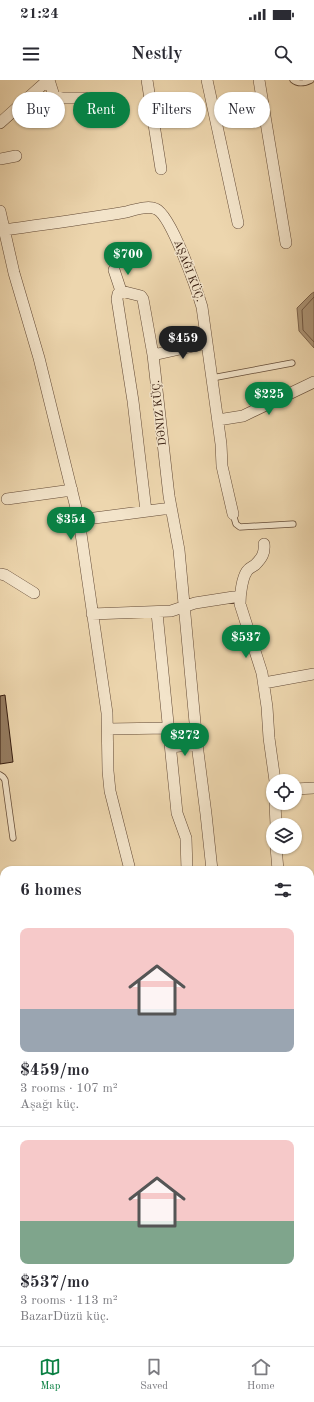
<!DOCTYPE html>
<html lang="en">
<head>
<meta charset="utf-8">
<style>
  :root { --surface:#fff; --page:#f7f7f7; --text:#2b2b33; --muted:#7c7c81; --line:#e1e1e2; --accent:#0b8043 }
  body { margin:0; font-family:"Old Standard TT",serif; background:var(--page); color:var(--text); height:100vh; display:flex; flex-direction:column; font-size:15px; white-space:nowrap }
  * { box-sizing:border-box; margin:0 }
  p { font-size:13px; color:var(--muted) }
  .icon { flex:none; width:22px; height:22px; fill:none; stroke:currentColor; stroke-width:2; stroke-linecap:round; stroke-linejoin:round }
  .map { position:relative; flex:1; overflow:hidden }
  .side { position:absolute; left:0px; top:786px; width:314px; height:480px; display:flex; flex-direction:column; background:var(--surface); border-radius:12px 12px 0 0; box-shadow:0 1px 3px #0004 }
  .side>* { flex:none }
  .guide { position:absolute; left:12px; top:12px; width:290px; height:36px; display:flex; gap:8px }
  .fabs { position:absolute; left:266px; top:694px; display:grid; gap:8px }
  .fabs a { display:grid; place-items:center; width:36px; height:36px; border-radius:50%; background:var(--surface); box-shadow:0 1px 3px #0004; font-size:20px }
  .price { position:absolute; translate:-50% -34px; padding:0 9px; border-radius:14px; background:var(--accent); color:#fff; font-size:13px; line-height:26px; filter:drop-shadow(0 1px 2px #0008) }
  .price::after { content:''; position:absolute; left:50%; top:24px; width:12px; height:9px; margin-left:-6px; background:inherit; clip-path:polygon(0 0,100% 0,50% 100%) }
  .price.selected { background:#222; color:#fff }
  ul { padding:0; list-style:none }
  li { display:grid; align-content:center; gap:8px; height:212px; padding:0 20px }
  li+li { border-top:1px solid var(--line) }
  li span { display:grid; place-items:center; height:124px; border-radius:8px; color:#555 }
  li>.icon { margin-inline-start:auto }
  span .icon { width:72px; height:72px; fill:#fffc; stroke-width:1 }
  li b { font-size:17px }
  h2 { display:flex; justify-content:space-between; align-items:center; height:48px; padding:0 20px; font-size:17px }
  .pill { padding:0 14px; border-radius:18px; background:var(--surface); box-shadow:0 1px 3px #0004; font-size:14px; line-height:36px }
  .pill.selected { background:var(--accent); color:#fff }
  .status { display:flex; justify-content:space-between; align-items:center; height:28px; padding:0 20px; background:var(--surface); direction:ltr }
  .status svg { height:11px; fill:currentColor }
  header { display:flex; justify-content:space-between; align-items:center; height:52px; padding:0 20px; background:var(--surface); font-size:18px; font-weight:700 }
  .dock { display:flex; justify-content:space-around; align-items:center; height:56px; border-top:1px solid var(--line); background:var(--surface); font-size:11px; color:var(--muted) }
  .dock a { display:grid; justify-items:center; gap:2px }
  .dock .selected { color:var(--accent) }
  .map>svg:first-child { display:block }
</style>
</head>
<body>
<div class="status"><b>21:24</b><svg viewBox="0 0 49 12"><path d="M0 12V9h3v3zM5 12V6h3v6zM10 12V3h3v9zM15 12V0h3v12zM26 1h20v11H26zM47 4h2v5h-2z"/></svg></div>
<header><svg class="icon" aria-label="menu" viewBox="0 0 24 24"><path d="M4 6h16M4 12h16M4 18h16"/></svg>Nestly<svg class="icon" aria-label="search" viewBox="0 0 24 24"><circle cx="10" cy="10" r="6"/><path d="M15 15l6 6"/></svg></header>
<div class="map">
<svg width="314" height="1266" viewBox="0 0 314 1266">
  <rect width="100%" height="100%" fill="#edd6ae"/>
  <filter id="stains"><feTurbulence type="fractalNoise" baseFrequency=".005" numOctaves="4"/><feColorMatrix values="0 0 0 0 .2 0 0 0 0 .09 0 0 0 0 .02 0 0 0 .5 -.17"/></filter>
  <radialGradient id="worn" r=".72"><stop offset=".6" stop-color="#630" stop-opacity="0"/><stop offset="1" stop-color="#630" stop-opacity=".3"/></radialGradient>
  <path fill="#ae9678" stroke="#7e654e" d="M314,212V268L299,251L297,228L311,214Z"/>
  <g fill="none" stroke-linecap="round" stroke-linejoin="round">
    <path stroke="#725843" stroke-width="1" d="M314,217L302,230L303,250L314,262"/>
  </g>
  <path fill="#957c61" stroke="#351b0e" d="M5,615L13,682L0,684V616Z"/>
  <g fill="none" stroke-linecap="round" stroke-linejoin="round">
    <defs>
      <path id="service" d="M293,0C299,5 305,3 311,0
        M212,298L292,283
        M233,434L236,444L240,447L293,444
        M0,695L3,697L5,700L13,758
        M314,1180V1184"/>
      <path id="minor" d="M49,0L54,16L63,18H85
        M147,0L161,89
        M207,0L238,143
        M259,0L286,163
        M0,43L48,0
        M0,79L16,76
        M0,131L14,193L39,278L79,440L107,633L108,691L110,711L130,790
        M5,150C45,144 86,139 126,132C134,130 148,125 156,129C171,135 197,210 202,227L221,364L222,386L233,434
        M114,190L121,211
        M153,275L207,263
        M218,340L243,336L314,302
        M7,419L72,410
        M146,431L133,321L117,219L118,214L121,211L141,216L143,219L153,275L169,416L179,470L197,664L206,734L212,790
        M79,440L171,428
        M264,464C265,473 262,478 255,485C252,487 249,488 247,491C242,498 240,515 240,524L262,593L267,627L269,658L275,701
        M0,494L5,495L34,513
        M157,533L177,733L186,758L187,790
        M92,534L171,531L195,523L240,516
        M264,603L314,594
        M108,649L168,648
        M171,667L197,664
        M295,709L314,708
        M275,723L276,745
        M276,767L278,790
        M310,829H314
        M0,835H4
        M310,908H314
        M310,974L314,975
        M310,1039L314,1038
        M310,1102H314
        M0,1149L4,1148"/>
      <path id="secondary" d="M0,892L4,926
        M27,1262L28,1266
        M42,1262L43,1266"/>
    </defs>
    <use href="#service" stroke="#634a36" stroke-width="7"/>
    <use href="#minor" stroke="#634a36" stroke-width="12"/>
    <use href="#secondary" stroke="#351b0e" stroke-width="16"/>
    <use href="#service" stroke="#f3e4ca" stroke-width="5.5"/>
    <use href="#minor" stroke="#f3e4ca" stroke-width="11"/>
    <use href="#secondary" stroke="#f3e4ca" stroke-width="15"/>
  </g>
  <g text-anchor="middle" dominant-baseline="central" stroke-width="3" stroke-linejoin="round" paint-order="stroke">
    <g font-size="11" fill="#351b0e" stroke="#f3e4ca">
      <text transform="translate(188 191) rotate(69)">AŞAĞI KÜÇ.</text>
      <text transform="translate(160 333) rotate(-96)">DƏNIZ KÜÇ.</text>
    </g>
  </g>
  <rect width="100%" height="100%" filter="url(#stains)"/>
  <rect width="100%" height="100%" fill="url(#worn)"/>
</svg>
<div class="fabs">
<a><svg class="icon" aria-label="locate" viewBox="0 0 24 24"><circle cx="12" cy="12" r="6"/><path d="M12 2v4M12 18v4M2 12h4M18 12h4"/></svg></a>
<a><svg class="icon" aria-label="layers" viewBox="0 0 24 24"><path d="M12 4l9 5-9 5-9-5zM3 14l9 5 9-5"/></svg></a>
</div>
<b class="price" style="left:128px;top:196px">$700</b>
<b class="price selected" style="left:183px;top:280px">$459</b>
<b class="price" style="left:269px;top:336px">$225</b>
<b class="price" style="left:71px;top:461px">$354</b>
<b class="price" style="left:246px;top:579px">$537</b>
<b class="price" style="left:185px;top:677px">$272</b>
<div class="guide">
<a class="pill">Buy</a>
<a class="pill selected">Rent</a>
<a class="pill">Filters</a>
<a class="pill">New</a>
</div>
<section class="side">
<h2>6 homes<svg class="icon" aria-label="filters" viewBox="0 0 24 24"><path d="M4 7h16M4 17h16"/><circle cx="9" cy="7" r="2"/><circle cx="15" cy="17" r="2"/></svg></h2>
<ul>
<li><span style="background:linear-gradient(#f6c9c9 65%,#9aa5b1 0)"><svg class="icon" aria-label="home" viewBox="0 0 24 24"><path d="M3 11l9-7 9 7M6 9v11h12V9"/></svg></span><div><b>$459/mo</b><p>3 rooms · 107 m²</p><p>Aşağı küç.</p></div></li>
<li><span style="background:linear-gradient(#f6c9c9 65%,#7fa58c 0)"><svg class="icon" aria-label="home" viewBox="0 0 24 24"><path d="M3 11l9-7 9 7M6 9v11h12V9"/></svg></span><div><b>$537/mo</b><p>3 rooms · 113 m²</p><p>BazarDüzü küç.</p></div></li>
</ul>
</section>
</div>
<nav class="dock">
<a class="selected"><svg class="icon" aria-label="map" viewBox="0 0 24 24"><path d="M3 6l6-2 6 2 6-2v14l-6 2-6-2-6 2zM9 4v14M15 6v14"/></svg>Map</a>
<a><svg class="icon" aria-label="saved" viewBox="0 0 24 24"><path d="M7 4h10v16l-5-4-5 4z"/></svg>Saved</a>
<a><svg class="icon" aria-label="home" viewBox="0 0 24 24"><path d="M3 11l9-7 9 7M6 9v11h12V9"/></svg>Home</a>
</nav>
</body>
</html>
